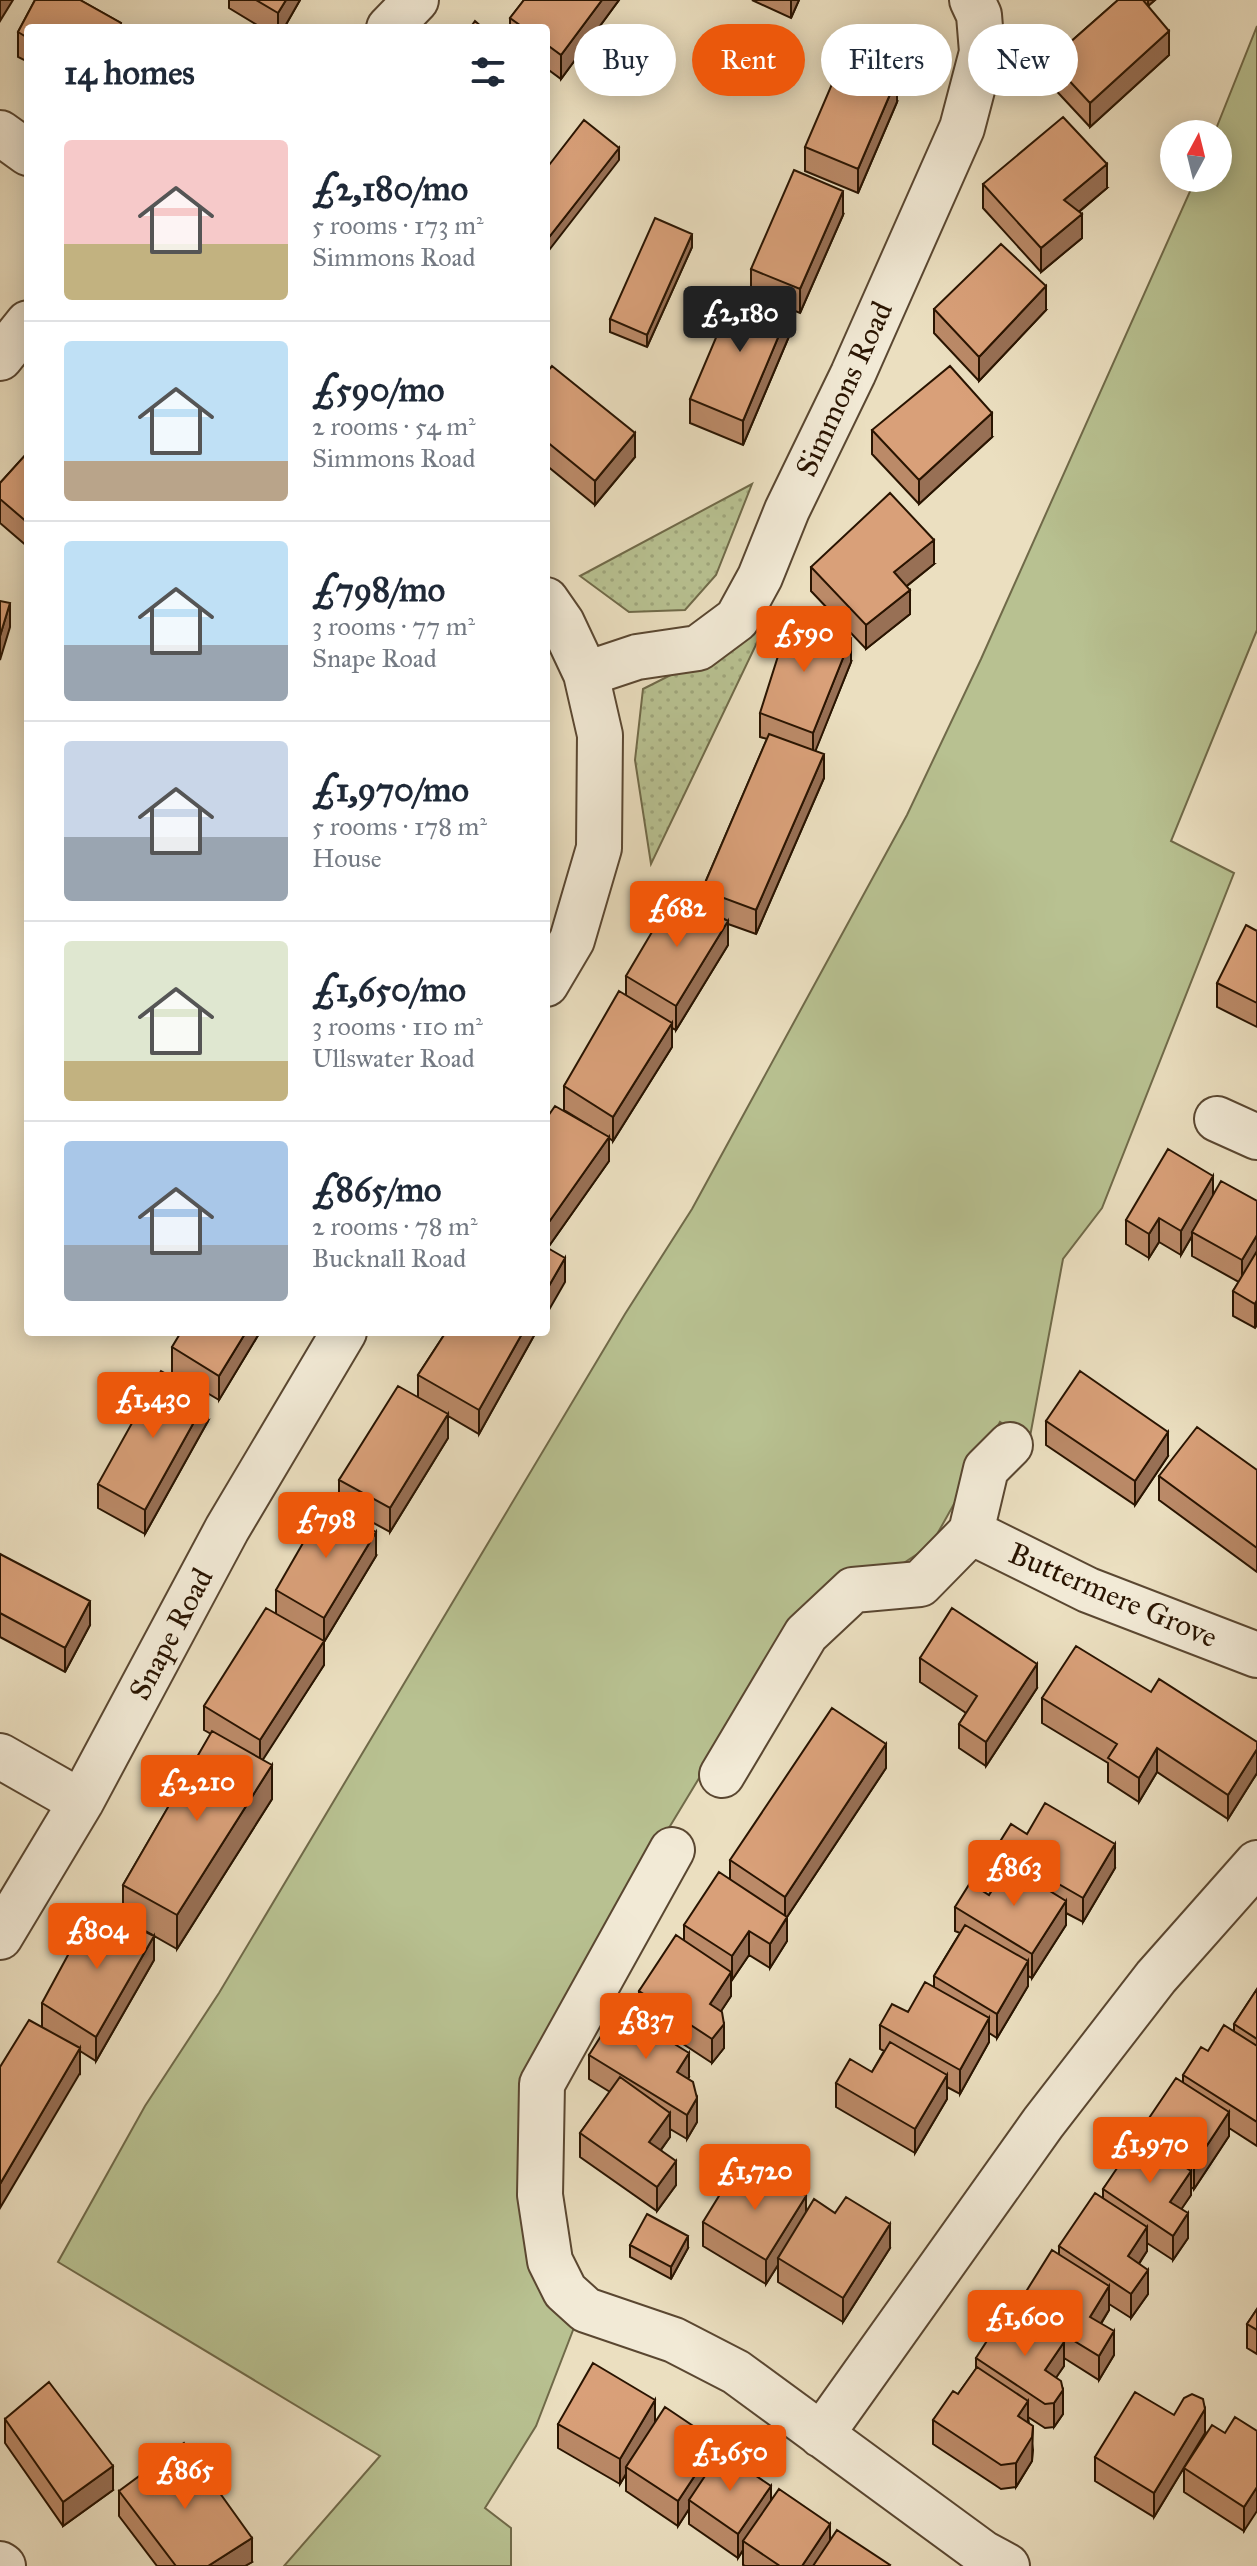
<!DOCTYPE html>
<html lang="en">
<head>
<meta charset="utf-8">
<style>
  :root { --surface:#fff; --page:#f6f6f7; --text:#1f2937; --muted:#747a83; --line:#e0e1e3; --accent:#ea580c }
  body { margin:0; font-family:"IM FELL Great Primer",serif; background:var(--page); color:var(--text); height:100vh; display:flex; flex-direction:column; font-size:30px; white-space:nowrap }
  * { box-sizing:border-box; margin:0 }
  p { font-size:26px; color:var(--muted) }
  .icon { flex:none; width:44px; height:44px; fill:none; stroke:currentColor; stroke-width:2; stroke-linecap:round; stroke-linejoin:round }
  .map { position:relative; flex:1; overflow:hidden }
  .drawer { position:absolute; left:24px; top:24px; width:526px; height:1312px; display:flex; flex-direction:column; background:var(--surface); border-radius:8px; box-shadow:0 4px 20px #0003 }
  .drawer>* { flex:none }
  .top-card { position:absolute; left:574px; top:24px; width:562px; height:72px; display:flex; gap:16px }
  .needle { width:52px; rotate:7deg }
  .buttons { position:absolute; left:1160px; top:120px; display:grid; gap:16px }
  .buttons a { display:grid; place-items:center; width:72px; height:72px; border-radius:50%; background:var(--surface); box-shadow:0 4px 20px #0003; font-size:40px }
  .price { position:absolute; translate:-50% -68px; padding:0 18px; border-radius:8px; background:var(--accent); color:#fff; font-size:26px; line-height:52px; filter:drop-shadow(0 2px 4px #0008) }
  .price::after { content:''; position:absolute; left:50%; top:48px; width:24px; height:18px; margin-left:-12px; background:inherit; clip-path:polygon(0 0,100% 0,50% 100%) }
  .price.active { background:#222; color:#fff }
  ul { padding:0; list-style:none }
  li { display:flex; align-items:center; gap:24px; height:200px; padding:0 40px }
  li+li { border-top:2px solid var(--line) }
  li span { display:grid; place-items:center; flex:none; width:224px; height:160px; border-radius:8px; color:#555 }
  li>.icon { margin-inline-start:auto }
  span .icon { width:96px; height:96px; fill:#fffc; stroke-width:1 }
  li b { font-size:34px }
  h2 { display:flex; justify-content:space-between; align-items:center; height:96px; padding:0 40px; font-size:34px }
  .pill { padding:0 28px; border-radius:36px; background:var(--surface); box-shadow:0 4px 20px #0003; font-size:28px; line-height:72px }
  .pill.active { background:var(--accent); color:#fff }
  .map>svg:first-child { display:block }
</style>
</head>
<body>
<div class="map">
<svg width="1257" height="2566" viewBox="0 0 1257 2566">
  <defs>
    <pattern id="grass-dots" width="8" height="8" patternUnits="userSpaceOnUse" patternTransform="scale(2)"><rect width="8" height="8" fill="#b8c191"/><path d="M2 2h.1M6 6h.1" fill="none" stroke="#9ea57b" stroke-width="1.8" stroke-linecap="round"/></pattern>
  </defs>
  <rect width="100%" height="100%" fill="#ebdfc0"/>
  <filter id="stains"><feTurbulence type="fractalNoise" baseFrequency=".0025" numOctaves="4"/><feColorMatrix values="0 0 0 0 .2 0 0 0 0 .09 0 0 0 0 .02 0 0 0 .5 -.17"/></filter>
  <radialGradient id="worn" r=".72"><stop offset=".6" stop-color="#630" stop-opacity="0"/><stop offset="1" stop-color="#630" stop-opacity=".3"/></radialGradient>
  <path fill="url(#grass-dots)" stroke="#706a49" stroke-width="2" d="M752,484L716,575L685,610L629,612L580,576Z
    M764,628L651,864L635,760L643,689Z"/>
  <path fill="#b8c191" stroke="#706a49" stroke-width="2" d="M1257,26V630L1171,841L1234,873L1102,1208L1063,1259L1029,1442L1000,1422L931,1545L893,1570L796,1618L658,1846L520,2095L575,2325L536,2426L485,2508L511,2528V2566H284L380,2456L58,2262L145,2106L219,1993L625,1314L692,1209L907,815L981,659L1196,178H1218V134H1214Z"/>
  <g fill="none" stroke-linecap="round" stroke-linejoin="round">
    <defs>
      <path id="minor" d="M389,28L416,0
        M0,133L28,153
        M0,358L28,323
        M546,600L562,623L586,674L600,735L599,848L572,940L546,984
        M586,674L637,657L698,648L737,619L760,577L787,510L853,374L962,128L982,52L979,15L972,0
        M1217,1119L1257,1137
        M971,1532L1088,1590L1257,1655
        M0,1756L81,1802
        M722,1775L806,1634L853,1590L920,1584L971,1532L986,1469L1010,1445
        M672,1850L542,2084L540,2195L550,2261L565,2291L586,2310L674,2340L736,2372L983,2553L1007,2566
        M0,1937L81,1802L227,1529L344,1332
        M821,2435L1043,2123L1156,1977L1257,1863
        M0,2564L3,2566"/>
    </defs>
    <use href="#minor" stroke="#5a4731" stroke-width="48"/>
    <use href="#minor" stroke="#f2ead6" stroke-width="44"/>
  </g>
  <path fill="#bb8a68" stroke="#291401" stroke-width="2" d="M35,0H80L121,23V28H28V62L18,57V32Z
    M229,0H300L284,28H262L229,8Z
    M524,0H619L561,79L546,68V28H510V18Z
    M752,0H799L791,18Z
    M1118,0H1155L1148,6L1169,55L1090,127L1050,84V60Z
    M897,102L858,193L805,171V147Z
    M983,184L1107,188L1079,212L1082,238L1041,272L983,208Z
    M843,215L800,313L751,293V269Z
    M692,247L647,347L610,332V319Z
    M934,309L1046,310L979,381L934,333Z
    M790,334L743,445L690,423V399Z
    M546,373L635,457L595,505L546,465Z
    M872,430L992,437L919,504L872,454Z
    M28,452V547L0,523V483Z
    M934,564L907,586L910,614L866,649L811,591V567Z
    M851,662L815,751L824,778L756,934L728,924V945L676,1030L672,1028V1047L613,1141L609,1138V1161L549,1246L546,1244V1119L592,1127L564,1110V1086L626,996V976L702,907V890L767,739L760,737V713Z
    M1257,931V1027L1217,1007V983Z
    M1213,1194L1257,1201V1324L1255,1328L1233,1316V1291L1239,1282L1192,1256V1236L1181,1255L1159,1242L1149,1258L1126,1244V1220Z
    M260,1332L219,1400L172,1372V1347Z
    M446,1332H536L479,1434L448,1416V1438L390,1532L339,1504V1480L418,1397V1375Z
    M208,1421L145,1534L98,1508V1484Z
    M1046,1421L1168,1456L1135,1505L1046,1445Z
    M1257,1470V1572L1159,1500V1476Z
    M0,1554L90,1625L65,1672L0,1637Z
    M376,1556L324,1642V1665L262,1760L272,1799L177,1949L154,1936V1960L96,2061L80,2051V2073L42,2027V2003L151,1934L123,1919V1885L211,1734L204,1730V1706L276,1613V1590Z
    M920,1658L1037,1688L986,1766L959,1748V1724L966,1713L920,1682Z
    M1151,1692L1257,1742V1773L1228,1819L1157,1772L1139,1802L1108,1782V1763L1042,1723V1698Z
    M886,1768L787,1917V1941L770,1968L749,1955L732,1980L731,1979V1996L721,2011L724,2048L712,2063L639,2015V1991L684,1941V1925L730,1879V1860Z
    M1027,1834L1115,1868L1083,1922L1066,1913V1925L1032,1978L1028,1976V1986L997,2038L989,2033V2042L960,2094L947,2087V2099L915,2153L836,2107V2083L872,2072L884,2051L880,2049V2025L908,2012L934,1987V1976L960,1933L955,1931V1907L989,1895L1002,1875L996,1872V1848Z
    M1257,1989V2146L1229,2128V2136L1194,2189L1191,2187V2195L1181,2209L1188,2238L1173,2260L1147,2243V2251L1139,2264L1148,2294L1131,2318L1109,2304V2310L1101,2324L1114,2355L1099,2380L1064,2358V2366L1056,2377L1063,2414L1054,2427L1045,2428L1028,2417L1033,2450L1032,2461L1016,2487L1001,2489L933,2444V2420L958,2394L976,2369V2358L999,2338L1017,2312V2306L1059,2255V2246L1103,2198V2189L1141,2139V2130L1183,2082V2075L1208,2051L1234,2031V2024Z
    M589,2055L689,2077L688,2079L697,2122L687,2139L670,2129V2137L661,2150L676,2185L657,2211L580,2157V2133L610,2092L589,2079Z
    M744,2188L806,2212L890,2248L843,2322L778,2282V2265L766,2284L703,2246V2222Z
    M630,2245L688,2248L671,2279L630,2257Z
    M1257,2309V2354L1247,2348V2324Z
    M5,2419L113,2490L63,2526L5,2443Z
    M655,2422L717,2458L771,2501L830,2540L890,2566H745L743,2565V2550L738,2558L689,2524V2509L678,2526L626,2491V2474L620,2484L558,2448V2424Z
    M1257,2431L1244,2531L1184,2492V2468L1225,2433Z
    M1205,2433L1154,2517L1095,2481V2457Z
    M119,2491L252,2562L245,2566H157L119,2516Z"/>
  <path fill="#987055" stroke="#291401" stroke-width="2" d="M0,0H13L0,21Z
    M286,0H300L284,28H278V13Z
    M602,0H619L561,79V55Z
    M791,0H799L791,18Z
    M1148,0H1155L1148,6Z
    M1169,31V55L1090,127V103Z
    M897,78V102L858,193V169Z
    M619,148V160L546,254V241Z
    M1107,164V188L1064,224V200Z
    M843,191V215L800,313V289Z
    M1082,214V238L1041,272V248Z
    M692,234V247L647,347V335Z
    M1046,286V310L979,381V357Z
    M790,309V334L743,445V421Z
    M992,413V437L919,504V480Z
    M635,433V457L595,505V481Z
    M934,540V564L894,596V572Z
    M910,590V614L866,649V625Z
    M10,603V627L0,660V636Z
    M851,638V662L813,757V733Z
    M824,754V778L756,934V910Z
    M728,921V945L676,1030V1006Z
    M672,1023V1047L613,1141V1117Z
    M609,1137V1161L549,1246V1222Z
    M1213,1176V1200L1192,1232V1236L1181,1255V1231Z
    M1159,1218V1242L1149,1258V1234Z
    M1257,1235V1259L1242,1284V1260Z
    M565,1258V1282L546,1315V1291Z
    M1257,1300V1324L1255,1328V1304Z
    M246,1332H260L219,1400V1376Z
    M523,1332H536L479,1434V1410Z
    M208,1397V1421L145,1534V1510Z
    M448,1414V1438L390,1532V1508Z
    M1168,1432V1456L1135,1505V1481Z
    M376,1532V1556L324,1642V1618Z
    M90,1601V1625L65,1672V1648Z
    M324,1641V1665L260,1764V1740Z
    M1037,1664V1688L986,1766V1742Z
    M886,1744V1768L787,1917V1941L770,1968V1944L785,1921V1897Z
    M1157,1748V1772L1139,1802V1778Z
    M1257,1749V1773L1228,1819V1795Z
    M272,1765V1799L177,1949V1915Z
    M1115,1844V1868L1083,1922V1898Z
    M1066,1901V1925L1032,1978V1954Z
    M749,1931V1955L732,1980V1956Z
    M154,1936V1960L96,2061V2037Z
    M1028,1961V1986L997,2038V2014Z
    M731,1972V1996L710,2028V2004Z
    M989,2018V2042L960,2094V2070Z
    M724,2024V2048L712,2063V2039Z
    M80,2048V2073L0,2208V2184Z
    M689,2053V2077L677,2096V2072Z
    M947,2075V2099L915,2153V2129Z
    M697,2098V2122L687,2139V2115Z
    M1229,2112V2136L1194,2189V2165Z
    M670,2113V2137L649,2166V2142Z
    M676,2161V2185L657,2211V2187Z
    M1191,2171V2195L1170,2226V2202Z
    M806,2196V2220L778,2258V2265L766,2284V2260Z
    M1188,2213V2238L1173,2260V2236Z
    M890,2224V2248L843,2322V2298Z
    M1147,2227V2251L1128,2280V2256Z
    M688,2236V2248L671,2279V2267Z
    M1148,2270V2294L1131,2318V2294Z
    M1109,2286V2310L1090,2341V2317Z
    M1114,2331V2355L1099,2380V2356Z
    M1064,2342V2366L1045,2394V2370Z
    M1063,2390V2414L1054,2427V2403Z
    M655,2400V2424L626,2467V2474L620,2484V2459Z
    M1028,2401V2425L1018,2416Z
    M1205,2409V2433L1154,2517V2493Z
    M1033,2426L1032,2461L1016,2487V2463Z
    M717,2442V2466L689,2500V2509L678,2526V2501Z
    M113,2466V2490L63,2526V2502Z
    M771,2486V2510L743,2541V2550L738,2558V2534Z
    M1257,2487V2511L1244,2531V2507Z
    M830,2524V2548L818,2566H802Z
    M252,2538V2562L245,2566H208Z"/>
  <path fill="#d9a079" stroke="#291401" stroke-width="2" d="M35,0H80L121,23L119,28H28V38L18,32Z
    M256,0H286L278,13Z
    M524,0H602L561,55L546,44V28H524L510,18Z
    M1118,0H1143L1169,31L1090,103L1050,60Z
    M475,21L483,28H470Z
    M844,56L897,78L858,169L805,147Z
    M1063,117L1107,164L1064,200L1082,214L1041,248L983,184Z
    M584,120L619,148L546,241V169Z
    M794,170L843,191L800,289L751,269Z
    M655,218L692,234L647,335L610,319Z
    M1001,244L1046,286L979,357L934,309Z
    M737,288L790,309L743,421L690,399Z
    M552,366L635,433L595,481L546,441V373Z
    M950,366L992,413L919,480L872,430Z
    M28,452V523L0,499V483Z
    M890,493L934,540L894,572L910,590L866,625L811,567Z
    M0,601L10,603L0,636Z
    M791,615L851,638L813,733L760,713Z
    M769,734L824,754L756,910L702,890Z
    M675,893L728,921L676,1006L626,976Z
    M1246,925L1257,931V1003L1217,983Z
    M619,991L672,1023L613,1117L564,1086Z
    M555,1106L609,1137L549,1222L546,1220V1119Z
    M1168,1149L1213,1176L1181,1231L1159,1218L1149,1234L1126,1220Z
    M1221,1181L1257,1201V1235L1242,1260L1192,1232Z
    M546,1247L565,1258L546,1291Z
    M1257,1251V1300L1255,1304L1233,1291Z
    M181,1332H246L219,1376L172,1347Z
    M446,1332H523L479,1410L418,1375Z
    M161,1371L208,1397L145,1510L98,1484Z
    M1080,1371L1168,1432L1135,1481L1046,1421Z
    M398,1386L448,1414L390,1508L339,1480Z
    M1197,1427L1257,1470V1548L1159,1476Z
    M326,1503L376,1532L324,1618L276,1590Z
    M0,1554L90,1601L65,1648L0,1613Z
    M266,1608L324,1641L260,1740L204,1706Z
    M952,1608L1037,1664L986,1742L959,1724L977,1696L920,1658Z
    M1076,1646L1151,1692L1159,1679L1257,1742V1749L1228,1795L1157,1748L1139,1778L1108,1758L1117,1744L1042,1698Z
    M832,1708L886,1744L785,1897L730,1860Z
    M212,1731L272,1765L177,1915L123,1885Z
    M1045,1803L1115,1844L1083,1898L996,1848L1011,1824L1027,1834Z
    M1008,1865L1066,1901L1032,1954L955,1907L970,1883L989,1895Z
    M719,1872L787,1917L770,1944L749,1931L732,1956L684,1925Z
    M94,1907L154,1936L96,2037L42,2003Z
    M965,1925L1028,1961L997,2014L934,1976Z
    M676,1935L731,1972L710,2004L722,2012L724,2024L712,2039L639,1991Z
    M925,1982L989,2018L960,2070L880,2025L892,2004L908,2012Z
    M1257,1989V2039L1234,2024Z
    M618,2009L689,2053L677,2072L693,2082L697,2098L687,2115L589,2055Z
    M29,2020L80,2048L0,2184V2067Z
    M1224,2025L1257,2046V2122L1183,2075L1201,2047L1208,2051Z
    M890,2042L947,2075L915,2129L836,2083L850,2059L872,2072Z
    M620,2077L670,2113L649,2142L676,2161L657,2187L580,2133Z
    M1176,2078L1229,2112L1194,2165L1141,2130Z
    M1138,2137L1191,2171L1170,2202L1188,2213L1173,2236L1103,2189Z
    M757,2166L806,2196L766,2260L703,2222L730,2178L744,2188Z
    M1095,2193L1147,2227L1128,2256L1148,2270L1131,2294L1059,2246Z
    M846,2197L890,2224L843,2298L778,2258L814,2199L835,2213Z
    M647,2214L688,2236L671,2267L630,2245Z
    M1052,2250L1109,2286L1090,2317L1114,2331L1099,2356L1017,2306Z
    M1257,2309V2330L1247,2324Z
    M1016,2311L1064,2342L1045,2370L1061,2381L1063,2390L1054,2403L1045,2404L976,2358L992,2333L999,2338Z
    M593,2363L655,2400L620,2459L558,2424Z
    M977,2367L1028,2401L1018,2416L1033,2426L1032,2437L1016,2463L1001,2465L933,2420L953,2391L958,2394Z
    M49,2382L113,2466L63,2502L5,2419Z
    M1135,2392L1174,2415L1184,2398L1192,2394L1203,2399L1205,2409L1154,2493L1095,2457Z
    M665,2407L717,2442L678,2501L626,2467Z
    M1235,2417L1257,2431V2487L1244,2507L1184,2468L1212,2425L1225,2433Z
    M184,2443L252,2538L208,2566H176L119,2491Z
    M721,2452L771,2486L738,2534L689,2500Z
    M779,2489L830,2524L802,2566H780L743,2541Z
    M837,2530L890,2565L889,2566H813Z"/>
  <g text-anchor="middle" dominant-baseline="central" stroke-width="7" stroke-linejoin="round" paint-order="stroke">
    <g font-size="30" fill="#291401" stroke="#f2ead6">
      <text transform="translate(844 389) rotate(-65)">Simmons Road</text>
      <text transform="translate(1113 1595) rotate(23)">Buttermere Grove</text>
      <text transform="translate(171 1634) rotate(-62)">Snape Road</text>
    </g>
  </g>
  <rect width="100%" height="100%" filter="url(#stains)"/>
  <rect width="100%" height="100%" fill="url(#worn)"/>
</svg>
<div class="buttons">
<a><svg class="needle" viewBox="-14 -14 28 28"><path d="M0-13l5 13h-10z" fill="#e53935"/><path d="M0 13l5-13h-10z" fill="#747a83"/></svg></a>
</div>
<b class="price active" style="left:740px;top:354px">£2,180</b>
<b class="price" style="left:804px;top:674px">£590</b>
<b class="price" style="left:677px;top:949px">£682</b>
<b class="price" style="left:153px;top:1440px">£1,430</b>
<b class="price" style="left:326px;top:1560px">£798</b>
<b class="price" style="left:197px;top:1823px">£2,210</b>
<b class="price" style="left:1014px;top:1908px">£863</b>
<b class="price" style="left:97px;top:1971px">£804</b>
<b class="price" style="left:646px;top:2061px">£837</b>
<b class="price" style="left:1150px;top:2185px">£1,970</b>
<b class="price" style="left:755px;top:2212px">£1,720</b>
<b class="price" style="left:1025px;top:2358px">£1,600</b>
<b class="price" style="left:730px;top:2493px">£1,650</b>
<b class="price" style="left:185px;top:2511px">£865</b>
<div class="top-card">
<a class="pill">Buy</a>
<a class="pill active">Rent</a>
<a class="pill">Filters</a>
<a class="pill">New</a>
</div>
<section class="drawer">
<h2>14 homes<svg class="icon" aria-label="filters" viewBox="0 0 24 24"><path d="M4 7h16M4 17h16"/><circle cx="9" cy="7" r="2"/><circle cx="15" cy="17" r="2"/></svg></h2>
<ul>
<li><span style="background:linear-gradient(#f6c9c9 65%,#c2b280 0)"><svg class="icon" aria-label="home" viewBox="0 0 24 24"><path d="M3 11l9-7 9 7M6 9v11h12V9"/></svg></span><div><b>£2,180/mo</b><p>5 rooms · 173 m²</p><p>Simmons Road</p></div></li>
<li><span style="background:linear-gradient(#bfe0f5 75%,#b9a48a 0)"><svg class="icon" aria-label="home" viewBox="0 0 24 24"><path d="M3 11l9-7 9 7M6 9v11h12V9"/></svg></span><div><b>£590/mo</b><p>2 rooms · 54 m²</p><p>Simmons Road</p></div></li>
<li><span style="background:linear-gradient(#bfe0f5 65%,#9aa5b1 0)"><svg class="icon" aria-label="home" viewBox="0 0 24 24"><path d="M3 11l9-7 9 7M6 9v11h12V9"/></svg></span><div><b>£798/mo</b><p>3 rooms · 77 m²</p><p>Snape Road</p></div></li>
<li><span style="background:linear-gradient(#c9d6e8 60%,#9aa5b1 0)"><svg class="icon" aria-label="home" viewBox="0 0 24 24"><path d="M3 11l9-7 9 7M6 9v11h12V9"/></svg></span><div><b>£1,970/mo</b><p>5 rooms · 178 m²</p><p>House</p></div></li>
<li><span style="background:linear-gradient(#dfe7d0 75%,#c2b280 0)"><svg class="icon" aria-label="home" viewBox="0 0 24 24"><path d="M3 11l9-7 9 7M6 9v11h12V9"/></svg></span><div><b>£1,650/mo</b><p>3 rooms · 110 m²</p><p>Ullswater Road</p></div></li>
<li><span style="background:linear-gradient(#a9c7e8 65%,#9aa5b1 0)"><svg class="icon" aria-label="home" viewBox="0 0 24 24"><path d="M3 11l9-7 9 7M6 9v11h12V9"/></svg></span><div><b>£865/mo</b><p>2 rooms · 78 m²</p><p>Bucknall Road</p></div></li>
</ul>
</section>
</div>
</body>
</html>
